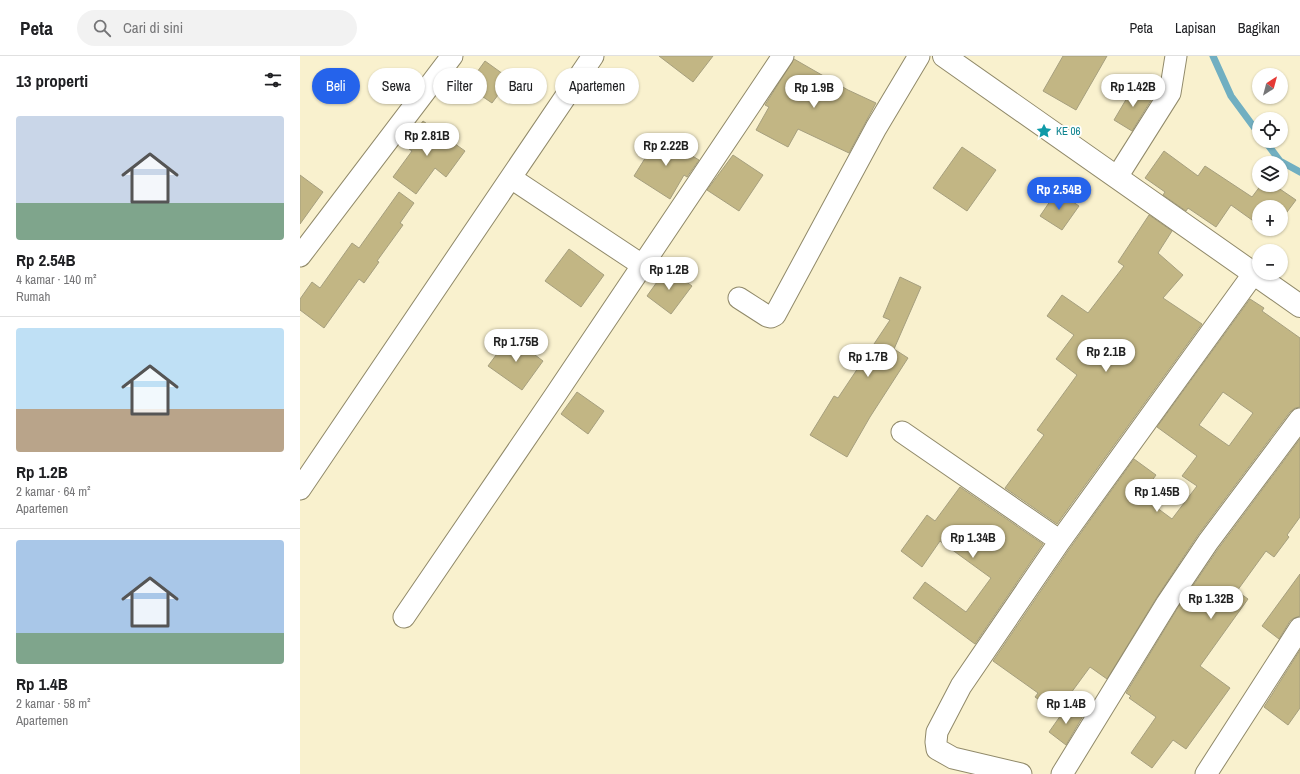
<!DOCTYPE html>
<html lang="id">
<head>
<meta charset="utf-8">
<style>
  :root { --surface:#fff; --page:#f2f2f2; --text:#202124; --muted:#757577; --line:#e0e0e0; --accent:#2563eb }
  body { margin:0; font-family:"Archivo Narrow",sans-serif; background:var(--page); color:var(--text); height:100vh; display:flex; flex-direction:column; font-size:15px; white-space:nowrap }
  * { box-sizing:border-box; margin:0 }
  p { font-size:13px; color:var(--muted) }
  .icon { flex:none; width:22px; height:22px; fill:none; stroke:currentColor; stroke-width:2; stroke-linecap:round; stroke-linejoin:round }
  .map { position:relative; flex:1; overflow:hidden }
  .side { display:flex; flex-direction:column; background:var(--surface); width:300px }
  .side>* { flex:none }
  .banner { position:absolute; left:12px; top:12px; width:380px; height:36px; display:flex; gap:8px }
  .needle { width:26px; rotate:36deg }
  .tools { position:absolute; left:952px; top:12px; display:grid; gap:8px }
  .tools a { display:grid; place-items:center; width:36px; height:36px; border-radius:50%; background:var(--surface); box-shadow:0 1px 3px #0004; font-size:20px }
  .price { position:absolute; translate:-50% -34px; padding:0 9px; border-radius:14px; background:#fff; color:#222; font-size:13px; line-height:26px; filter:drop-shadow(0 1px 2px #0008) }
  .price::after { content:''; position:absolute; left:50%; top:24px; width:12px; height:9px; margin-left:-6px; background:inherit; clip-path:polygon(0 0,100% 0,50% 100%) }
  .price.active { background:var(--accent); color:#fff }
  ul { padding:0; list-style:none }
  li { display:grid; align-content:center; gap:8px; height:212px; padding:0 16px }
  li+li { border-top:1px solid var(--line) }
  li span { display:grid; place-items:center; height:124px; border-radius:4px; color:#555 }
  li>.icon { margin-inline-start:auto }
  span .icon { width:72px; height:72px; fill:#fffc; stroke-width:1 }
  li b { font-size:17px }
  h2 { display:flex; justify-content:space-between; align-items:center; height:48px; padding:0 16px; font-size:17px }
  .pill { padding:0 14px; border-radius:18px; background:var(--surface); box-shadow:0 1px 3px #0004; font-size:14px; line-height:36px }
  .pill.active { background:var(--accent); color:#fff }
  header { display:flex; align-items:center; gap:24px; box-sizing:border-box; height:56px; padding:0 20px; background:var(--surface); border-bottom:1px solid var(--line) }
  header strong { font-size:19px }
  nav { display:flex; gap:22px; margin-inline-start:auto; font-size:14px }
  .search { width:280px; height:36px; background:var(--page); display:flex; align-items:center; gap:10px; box-sizing:border-box; padding:0 14px; border-radius:22px; color:var(--muted); font-size:15px }
  main { display:flex; flex:1; min-height:0 }
  .map>svg:first-child { display:block }
</style>
</head>
<body>
<header>
<strong>Peta</strong>
<div class="search"><svg class="icon" aria-label="search" viewBox="0 0 24 24"><circle cx="10" cy="10" r="6"/><path d="M15 15l6 6"/></svg>Cari di sini</div>
<nav><a>Peta</a><a>Lapisan</a><a>Bagikan</a></nav>
</header>
<main>
<section class="side">
<h2>13 properti<svg class="icon" aria-label="filters" viewBox="0 0 24 24"><path d="M4 7h16M4 17h16"/><circle cx="9" cy="7" r="2"/><circle cx="15" cy="17" r="2"/></svg></h2>
<ul>
<li><span style="background:linear-gradient(#c9d6e8 70%,#7fa58c 0)"><svg class="icon" aria-label="home" viewBox="0 0 24 24"><path d="M3 11l9-7 9 7M6 9v11h12V9"/></svg></span><div><b>Rp 2.54B</b><p>4 kamar · 140 m²</p><p>Rumah</p></div></li>
<li><span style="background:linear-gradient(#bfe0f5 65%,#b9a48a 0)"><svg class="icon" aria-label="home" viewBox="0 0 24 24"><path d="M3 11l9-7 9 7M6 9v11h12V9"/></svg></span><div><b>Rp 1.2B</b><p>2 kamar · 64 m²</p><p>Apartemen</p></div></li>
<li><span style="background:linear-gradient(#a9c7e8 75%,#7fa58c 0)"><svg class="icon" aria-label="home" viewBox="0 0 24 24"><path d="M3 11l9-7 9 7M6 9v11h12V9"/></svg></span><div><b>Rp 1.4B</b><p>2 kamar · 58 m²</p><p>Apartemen</p></div></li>
</ul>
</section>
<div class="map">
<svg width="1000" height="718" viewBox="0 0 1000 718">
  <rect width="100%" height="100%" fill="#f9f1ce"/>
  <g fill="none" stroke-linecap="round" stroke-linejoin="round">
    <path stroke="#71afc1" stroke-width="7" d="M913,0L931,40L959,78
      M965,85L980,105L1000,116"/>
  </g>
  <path fill="#c2b684" stroke="#a69f7e" fill-rule="evenodd" d="M359,0H413L393,26Z
    M763,0H807L776,54L743,35Z
    M494,3L548,34L576,47L549,97L498,73L488,91L456,74L469,51L465,49Z
    M185,5L210,23L192,47L167,30Z
    M834,30L853,41L832,75L814,64Z
    M123,65L165,95L146,121L135,112L116,138L93,121L112,95L105,90Z
    M359,80L399,104L387,121L384,119L370,143L334,120Z
    M662,91L696,114L667,155L633,132Z
    M864,95L898,120L905,110L952,141L961,129H974L996,144L981,164V151H959V169L931,149L916,171L888,152L886,155L863,139L865,136L845,122Z
    M433,99L463,119L439,155L407,134Z
    M0,119L23,136L0,168Z
    M757,135L779,150L762,174L740,160Z
    M99,136L114,147L100,167L103,169L77,205L79,206L64,227L59,223L24,272L0,254V243L12,226L20,232L52,187L59,192Z
    M849,159L872,175L858,197L883,219L863,242L902,268L757,468L705,432L744,379L737,374L777,319L756,303L774,279L747,260L762,239L788,257L824,210L818,206Z
    M269,193L304,219L281,251L245,225Z
    M367,212L392,230L371,258L347,240Z
    M600,221L621,231L594,293L608,302L570,361L547,401L510,379L534,340L538,342L590,264L583,261Z
    M950,243L964,252L962,255L1000,282V351L995,352L990,356L898,479L857,541L807,623L790,611L757,656L735,641L738,637L693,605L770,492L834,403L856,419L841,440L872,463L897,430L882,420L897,400L857,371ZM923,336L953,357L929,390L899,369Z
    M210,280L243,305L222,334L188,310Z
    M277,336L304,355L288,378L261,358Z
    M1000,383V461L987,479L989,481L974,501L966,495L937,535L948,543L900,610L930,632L886,693L873,684L852,712L831,697L856,661L829,642L831,640L826,637L877,553L918,493Z
    M660,431L743,488L675,588L613,542L625,526L666,556L691,522L640,485L622,511L601,495L627,459L635,465Z
    M1000,518V560L994,562L990,565L979,583L962,570Z
    M1000,594V652L988,669L964,651Z
    M768,649L783,660L766,689L749,676Z"/>
  <g fill="none" stroke-linecap="round" stroke-linejoin="round">
    <defs>
      <path id="minor" d="M817,121L870,37L876,0
        M211,122L342,209
        M0,200L152,0
        M439,242L467,260L471,261L475,259L576,72L619,0
        M602,376L760,485
        M0,433L293,0
        M104,561L254,341L483,0
        M721,718L653,702L637,693L636,686L637,676L661,630L760,485L954,217
        M762,718L867,547L908,486L1000,363
        M906,718L1000,572"/>
      <path id="tertiary" d="M644,0L1000,250"/>
    </defs>
    <use href="#minor" stroke="#908969" stroke-width="23"/>
    <use href="#tertiary" stroke="#908969" stroke-width="24"/>
    <use href="#minor" stroke="#fff" stroke-width="21"/>
    <use href="#tertiary" stroke="#fff" stroke-width="22"/>
  </g>
  <defs>
    <symbol id="sight-bare" viewBox="-9 -9 18 18"><path d="M0-6L1.8-2.2L6-1.7L2.9 1.2L3.7 5.4L0 3.3L-3.7 5.4L-2.9 1.2L-6-1.7L-1.8-2.2Z" fill="#0f9aa8" stroke="#fff" stroke-width="2.5" paint-order="stroke"/></symbol>
  </defs>
  <g fill-rule="evenodd">
    <use href="#sight-bare" x="733" y="64" width="22" height="22"/>
  </g>
  <g text-anchor="middle" dominant-baseline="central" stroke-width="3.5" stroke-linejoin="round" paint-order="stroke">
    <g font-size="11" fill="#0d838f" stroke="#fff" text-anchor="start">
      <text x="756" y="75">KE 06</text>
    </g>
  </g>
</svg>
<div class="tools">
<a><svg class="needle" viewBox="-14 -14 28 28"><path d="M0-13l5 13h-10z" fill="#e53935"/><path d="M0 13l5-13h-10z" fill="#757577"/></svg></a>
<a><svg class="icon" aria-label="locate" viewBox="0 0 24 24"><circle cx="12" cy="12" r="6"/><path d="M12 2v4M12 18v4M2 12h4M18 12h4"/></svg></a>
<a><svg class="icon" aria-label="layers" viewBox="0 0 24 24"><path d="M12 4l9 5-9 5-9-5zM3 14l9 5 9-5"/></svg></a>
<a>+</a>
<a>−</a>
</div>
<b class="price" style="left:833px;top:52px">Rp 1.42B</b>
<b class="price" style="left:514px;top:53px">Rp 1.9B</b>
<b class="price" style="left:127px;top:101px">Rp 2.81B</b>
<b class="price" style="left:366px;top:111px">Rp 2.22B</b>
<b class="price active" style="left:759px;top:155px">Rp 2.54B</b>
<b class="price" style="left:369px;top:235px">Rp 1.2B</b>
<b class="price" style="left:216px;top:307px">Rp 1.75B</b>
<b class="price" style="left:806px;top:317px">Rp 2.1B</b>
<b class="price" style="left:568px;top:322px">Rp 1.7B</b>
<b class="price" style="left:857px;top:457px">Rp 1.45B</b>
<b class="price" style="left:673px;top:503px">Rp 1.34B</b>
<b class="price" style="left:911px;top:564px">Rp 1.32B</b>
<b class="price" style="left:766px;top:669px">Rp 1.4B</b>
<div class="banner">
<a class="pill active">Beli</a>
<a class="pill">Sewa</a>
<a class="pill">Filter</a>
<a class="pill">Baru</a>
<a class="pill">Apartemen</a>
</div>
</div>
</main>
</body>
</html>
